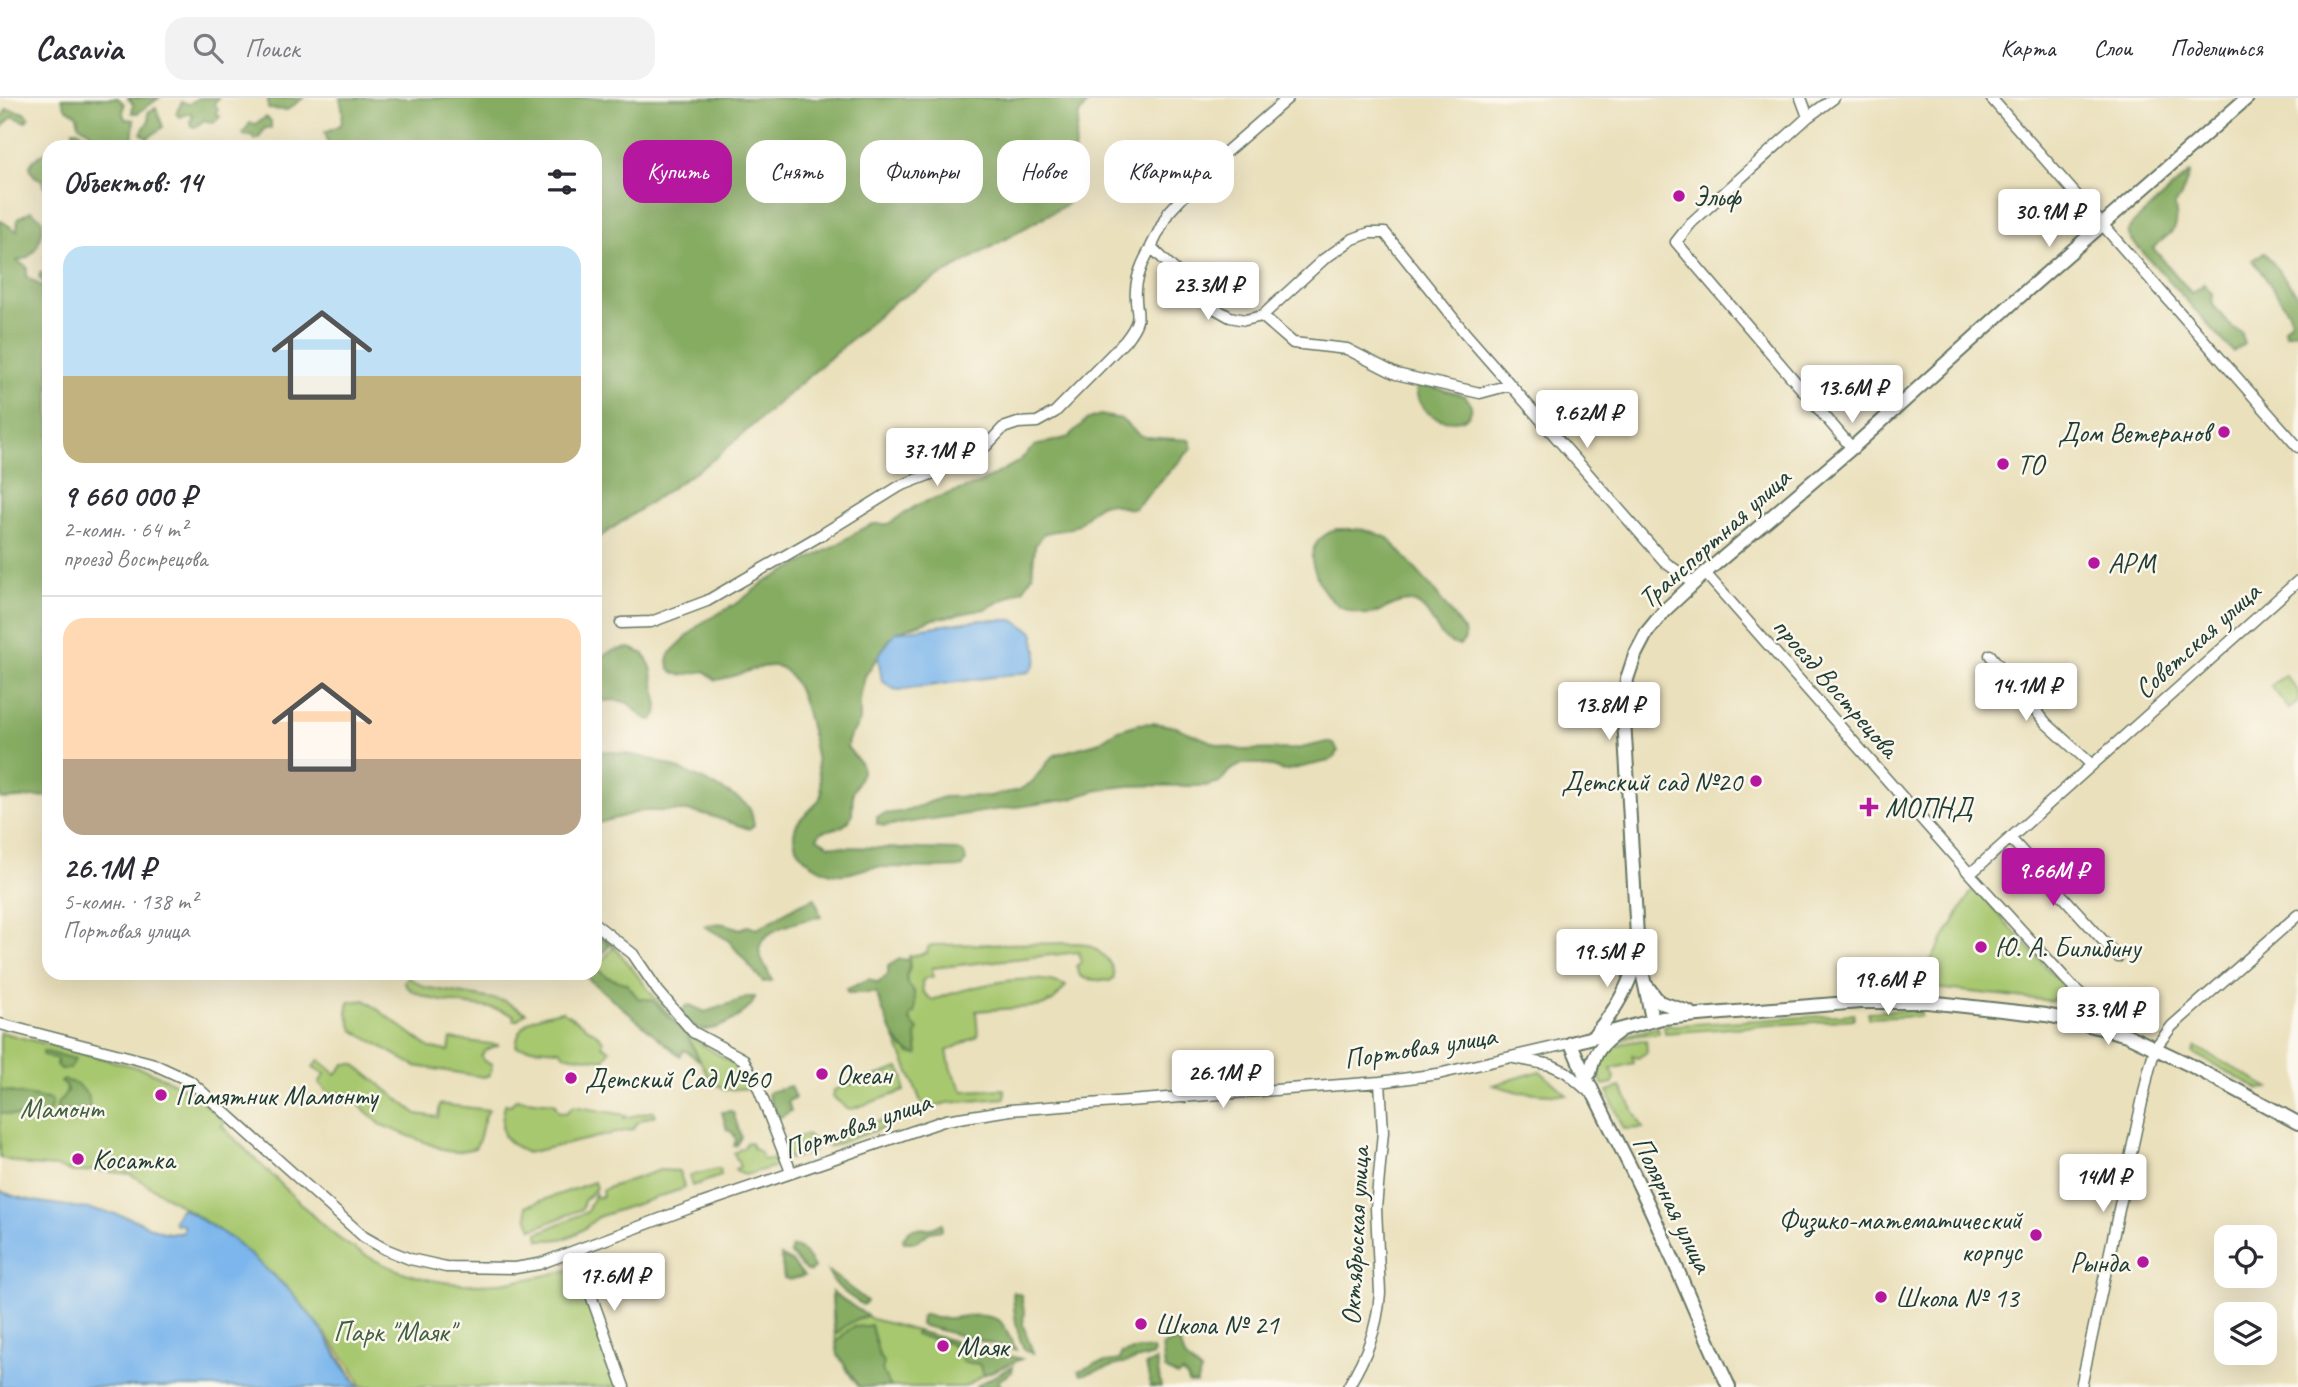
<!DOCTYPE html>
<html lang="ru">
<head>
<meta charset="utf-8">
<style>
  :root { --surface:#fff; --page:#f2f2f3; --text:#2b2b33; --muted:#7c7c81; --line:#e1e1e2; --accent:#b5179e }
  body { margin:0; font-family:Caveat,sans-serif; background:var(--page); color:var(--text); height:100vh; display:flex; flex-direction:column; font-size:26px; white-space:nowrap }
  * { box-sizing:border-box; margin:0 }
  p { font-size:23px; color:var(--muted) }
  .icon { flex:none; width:38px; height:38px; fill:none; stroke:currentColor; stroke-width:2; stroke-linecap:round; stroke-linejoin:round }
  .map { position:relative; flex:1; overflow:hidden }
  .drawer { position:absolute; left:42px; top:42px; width:560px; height:840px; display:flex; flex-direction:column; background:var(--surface); border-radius:21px; box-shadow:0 7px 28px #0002 }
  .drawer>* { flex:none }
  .guide { position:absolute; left:623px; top:42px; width:665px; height:63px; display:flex; gap:14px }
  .fabs { position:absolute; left:2214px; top:1127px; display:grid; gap:14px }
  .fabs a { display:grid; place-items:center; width:63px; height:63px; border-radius:14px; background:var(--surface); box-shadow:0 7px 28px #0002; font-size:35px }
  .price { position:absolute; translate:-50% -60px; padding:0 16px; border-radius:7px; background:#fff; color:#222; font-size:23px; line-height:46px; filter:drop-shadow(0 2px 4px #0008) }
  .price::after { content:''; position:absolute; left:50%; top:42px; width:21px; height:16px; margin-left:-10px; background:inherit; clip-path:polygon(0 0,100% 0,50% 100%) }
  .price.on { background:var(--accent); color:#fff }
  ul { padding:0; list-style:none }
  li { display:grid; align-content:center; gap:14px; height:371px; padding:0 21px }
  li+li { border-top:2px solid var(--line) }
  li span { display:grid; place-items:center; height:217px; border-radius:21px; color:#555 }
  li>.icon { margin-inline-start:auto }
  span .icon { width:126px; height:126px; fill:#fffc; stroke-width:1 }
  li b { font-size:30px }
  h2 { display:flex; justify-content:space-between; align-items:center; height:84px; padding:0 21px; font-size:30px }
  .chip { padding:0 24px; border-radius:21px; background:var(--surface); box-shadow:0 7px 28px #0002; font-size:24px; line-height:63px }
  .chip.on { background:var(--accent); color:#fff }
  header { display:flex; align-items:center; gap:42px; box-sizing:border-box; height:98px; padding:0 35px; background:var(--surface); border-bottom:2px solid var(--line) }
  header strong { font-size:33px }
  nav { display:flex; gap:38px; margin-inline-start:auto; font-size:24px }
  .search { width:490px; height:63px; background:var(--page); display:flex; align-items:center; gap:18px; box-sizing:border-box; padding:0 24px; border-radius:21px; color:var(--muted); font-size:26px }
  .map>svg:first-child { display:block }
</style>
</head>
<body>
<header>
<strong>Casavia</strong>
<div class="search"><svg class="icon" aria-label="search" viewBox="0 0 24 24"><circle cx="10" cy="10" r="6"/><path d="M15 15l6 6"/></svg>Поиск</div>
<nav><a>Карта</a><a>Слои</a><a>Поделиться</a></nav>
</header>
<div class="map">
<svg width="2298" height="1289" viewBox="0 0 2298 1289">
  <rect width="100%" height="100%" fill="#fbf7ec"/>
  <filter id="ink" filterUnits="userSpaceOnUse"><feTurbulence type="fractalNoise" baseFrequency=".0143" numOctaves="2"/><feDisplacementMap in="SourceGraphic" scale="14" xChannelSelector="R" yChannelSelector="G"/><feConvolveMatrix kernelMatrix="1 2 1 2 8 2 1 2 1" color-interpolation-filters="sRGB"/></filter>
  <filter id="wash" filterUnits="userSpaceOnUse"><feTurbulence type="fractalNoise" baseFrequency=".00686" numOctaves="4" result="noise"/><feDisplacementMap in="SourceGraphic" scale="28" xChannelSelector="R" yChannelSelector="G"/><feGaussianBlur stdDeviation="1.57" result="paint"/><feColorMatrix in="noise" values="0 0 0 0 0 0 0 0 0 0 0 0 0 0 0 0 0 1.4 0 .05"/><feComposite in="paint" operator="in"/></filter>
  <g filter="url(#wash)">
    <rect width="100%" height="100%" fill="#eae0bc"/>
    <path fill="#a8c870" stroke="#648252" stroke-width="2" d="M2285,577L2298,593V604L2289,611L2271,588Z
      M1974,789L2064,889L2052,903L1916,888Z
      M595,830C610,841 619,855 631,869C649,893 669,918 691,938C710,956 744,963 750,990L726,992L718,987L713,988L687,937L652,902L638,900L627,886L607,879L596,870L614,849L603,841L595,842Z
      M1080,845C1096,848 1114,863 1114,879L1110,883L1086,881L1080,878L1076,868L1081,864L1079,854L932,870L933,880L928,879L922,883L923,894L932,902C967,890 1030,871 1066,888L1053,903L1042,908L976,913L978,938L947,953L951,972L963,993L1004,991L1005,1000L947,1005L924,1011L895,940L910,956L918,932L910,923L911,917L915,915L914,893L908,886L906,879L910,870L909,858L926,855L929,848L932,847Z
      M408,879L424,889L505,903L526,915L517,922H513L514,917C507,915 500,912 492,910C472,907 413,904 404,884Z
      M365,902L430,950L449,953L451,941L499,947L486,952L481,958L484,963L492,966L490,977L484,979L415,968L353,932L347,915L349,904Z
      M1920,912L1921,918L1868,920V914Z
      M562,913L600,938L603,943L602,947L610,952L604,962L565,957L560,952L516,949C519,920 537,918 562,913Z
      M1854,916V921L1665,935L1664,928Z
      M1658,929L1659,935L1634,938L1606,947L1615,940Z
      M0,934L147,972L189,992L225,1024L222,1028C242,1049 263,1068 283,1088C303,1108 323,1130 347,1146C420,1194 486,1194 568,1172L574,1173L580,1183L619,1289H362L352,1270L292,1194L235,1143L191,1114L130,1076L93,1072L84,1074H73L57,1069L29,1067L0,1060Z
      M1646,942L1647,954L1638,960L1632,958L1634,965L1611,971L1615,979L1613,985L1603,987C1588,953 1618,944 1646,942Z
      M2196,949L2269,990L2259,991L2193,955Z
      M319,962L336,976L345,966H354L417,1016L438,1019L440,1006L489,1012C480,1024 483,1039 475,1050L457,1054L447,1053L381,1027L356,1004H351L341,995L330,997L319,985L325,976L313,969Z
      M899,970L904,980V993L852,1011L847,1010L833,999L834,992Z
      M1540,973L1567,997L1519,994L1493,987Z
      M1621,989L1643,1030L1624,1031L1607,993Z
      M516,1001L554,1005L559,1014L566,1015L573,1008L626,1017L624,1020L654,1013L656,1017C647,1020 637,1021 634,1031L527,1055C500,1041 499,1035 505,1006L511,1007Z
      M908,1013L917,1018L828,1049L823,1043Z
      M806,1037L812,1041L813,1054L789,1061L784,1046C792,1043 798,1038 806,1037Z
      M747,1044L751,1045L753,1050L761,1055L762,1061L776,1062L777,1068L745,1077L737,1074L735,1071L740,1069L734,1055L744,1049Z
      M717,1071H720L721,1078L692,1088L689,1078Z
      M660,1072L679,1073L685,1090L598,1119C578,1137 569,1143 540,1142L538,1139V1135L587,1114L595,1095L597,1100L603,1098L602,1093L607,1090Z
      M594,1084L596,1090L584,1103L582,1111L538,1129L532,1131L528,1121L526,1108Z
      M832,1194L872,1221L1021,1261L987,1275L964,1289H859C833,1258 833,1232 832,1194Z"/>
    <path fill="#86ac62" stroke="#52744b" stroke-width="2" d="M62,0H118L124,6L123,15L125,21L134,22L132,46L128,49H91L74,45L73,32H78L87,39L91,35L78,26C79,13 72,16 65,9C63,6 63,3 62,0Z
      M128,0H159L138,15H132L133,6Z
      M198,0H218L214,6L218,11L216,15L220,19L213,25L204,22L196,29L191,28L190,23L193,19L191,15L179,19L176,15L182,4L189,6Z
      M268,0H303L287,12L268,11Z
      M340,0H1091L1079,17L1067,106L894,204L714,361L595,442V49H326L328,44L325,34L341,27L343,14Z
      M156,10L163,29L147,41L141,35L149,22L148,14Z
      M7,11L25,15L29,20L25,24L13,18L0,31V21Z
      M266,19L271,23V30H265L259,40L254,42L252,37L245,38L243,35L250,25L255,26Z
      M45,54L49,57V92L45,89L42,82C34,79 32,76 30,68L33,63Z
      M2190,74L2180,101L2174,107C2182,133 2170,134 2153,150L2192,196L2204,186L2212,196L2213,207L2232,229L2242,235L2244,246L2233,254L2130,140L2128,133L2131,127Z
      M31,113L42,121C44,133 39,151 28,159C25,161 20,162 17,163L27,169V179L43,189L46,186L39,180L40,175L48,174L45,159L49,155V698L4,701L0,700V122L17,133L18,120Z
      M2264,154L2298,197V233L2285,236L2284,230L2291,223L2289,214L2253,162Z
      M1422,286L1465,298C1493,329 1418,336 1416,290Z
      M1100,317L1121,321L1138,336L1145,339L1189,342L1192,350L1135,410C1123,413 1112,402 1102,406C1090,410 1084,426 1071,430C1062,433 1053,432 1043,436L1035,448L1032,478L1024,491L985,511L930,522L896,534L891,539L865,578L860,600V623L848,642L847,649L861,666L862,674L853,694L852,716L849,723L843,728L821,734L817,740L829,747L845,749L957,752L964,755L966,762L963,769C934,771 905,769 877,769C866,769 856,775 845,776C825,778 794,760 794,738C794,717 818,712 822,695C817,669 807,569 774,568C753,567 735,581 715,582L705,573L682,577L674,575L669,570L668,563L670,555L700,526L739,504L763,485L835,448L860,432L873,426H888L919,406L980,385L1018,364L1035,348L1069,339L1086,322Z
      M1336,431H1359L1373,434L1388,440L1433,491L1464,533L1465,541L1460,547C1436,547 1435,513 1415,505C1396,498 1383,518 1364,516C1339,514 1321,496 1315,473C1313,468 1311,463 1312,457C1314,443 1324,437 1336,431Z
      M630,550L644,556L651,569L658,608L657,616L652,622C640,620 638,613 629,606C621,600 605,603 595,603V561L615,552Z
      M1154,625L1176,629L1219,647L1242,652L1297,651L1327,644L1334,646L1338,653L1335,659L1329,663L1284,673L1263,666H1242L1229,673L1220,684L1205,688C1161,689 1112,682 1072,701L884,728L877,726V719L884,716L907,713L943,699L990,698L1019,692L1032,684L1051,660L1057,656L1097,645L1116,633L1138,626Z
      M595,653C614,653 635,657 654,662C671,667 742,697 750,711C752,715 753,722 754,727L749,731L708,717L687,713H642L595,726V698L598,694L595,682Z
      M815,800L821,818C803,823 753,831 760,857C763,866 769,874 772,883L763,884L728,842L704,828C718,823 727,826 740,831L748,828L757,831L798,807Z
      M603,841L608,847L611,846L595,864V842Z
      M900,861L909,862C910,870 907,873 906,880C906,886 909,886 912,891C917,898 914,907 915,915L911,917L910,923L918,932L916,938L918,957C893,954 885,915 876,895H848L846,891C855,889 860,884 869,881L878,885L888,876V868Z
      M596,870L607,879L627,886L638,900L652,902L687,937L700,963L684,952L680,958L587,880L592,875H595Z
      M749,899H755C752,915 712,938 696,930C690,927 685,919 681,914L686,908L690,907L705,914Z
      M43,953L75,961L70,971H61L57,967V961L43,957Z
      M64,982C107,990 89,1044 57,1014V1006L67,994L66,988L61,984Z
      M790,988L795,1000L788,1003L791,1013L779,1020L776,1019L768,996L769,994Z
      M0,992L52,1002L50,1013L38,1022L0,1015Z
      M730,1013L733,1014L741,1039L736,1048H734L736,1041L732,1034L727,1032L722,1014Z
      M942,1125V1132L930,1134L916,1144H904L903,1141C910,1126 917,1132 930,1130C934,1130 938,1127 942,1125Z
      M792,1149C804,1150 808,1160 814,1170L810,1174L805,1172L790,1155Z
      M781,1158L792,1164L804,1178L790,1182L784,1180Z
      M828,1173L867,1203L863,1207C849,1198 834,1189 828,1173Z
      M832,1194L867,1218C854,1221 845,1227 835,1237Z
      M1013,1194L1021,1197L1024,1213L1023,1227L1033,1255L1025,1253C1016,1235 1014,1215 1013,1194Z
      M925,1216C943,1228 978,1209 1000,1223C1004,1227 1013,1246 1016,1252L920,1227L921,1219Z
      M871,1227L879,1257L884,1264L882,1273L891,1289H859L838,1257L836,1245C841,1240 846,1231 854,1229C859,1228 865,1229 871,1227Z
      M916,1233L1021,1261L984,1277L979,1266L962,1264L961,1252L945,1244L915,1237Z
      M1179,1243L1186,1261L1201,1274L1196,1286L1188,1285V1280L1182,1275L1177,1278L1165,1271L1162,1248L1170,1244Z
      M1138,1251H1153L1154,1257L1081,1277L1079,1273L1095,1266L1120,1262L1121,1256Z
      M1156,1262L1161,1289H1151L1146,1267Z
      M1013,1268L1012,1274L998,1283L1002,1289H975Z"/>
    <path fill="#eeda9e" stroke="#868c69" stroke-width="2" d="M318,1226L352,1270L362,1289H359Z"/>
    <path fill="#7bb6ec" stroke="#4d7a90" stroke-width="2" d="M979,522H1013L1033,534C1036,549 1042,562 1029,574L899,592L894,591L882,583L878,558L896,534Z
      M0,1093C41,1110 85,1106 127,1119C145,1124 162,1140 183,1134V1127L180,1125L176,1127L174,1123L180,1111H184L235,1143L292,1195L322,1232L340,1263L359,1289H0Z"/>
  </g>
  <g filter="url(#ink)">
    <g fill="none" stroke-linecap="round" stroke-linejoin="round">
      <defs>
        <path id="minor" d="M1288,0L1219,60L1168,115L1151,149L1214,210L1230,219L1245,222L1262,218L1324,161L1353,141L1369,135H1385L1465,235L1666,465L1694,485
          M1801,0L1808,19
          M1834,0L1808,19L1691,125L1676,144L1852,350
          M1991,0L2298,349
          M1262,218L1293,245L1347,251L1396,276L1480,295L1510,287
          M1705,475L1970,776L2073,889L2124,935
          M621,525L651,524L707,503L821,437L900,388L967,362L986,348L1003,330L1018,325L1037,324L1055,314L1125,243C1146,216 1134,218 1136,191C1137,176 1144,162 1151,149
          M1990,557L2046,625L2091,666
          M2010,740L2118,859
          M1970,776L2298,483
          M595,826L633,856L658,893L693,934L743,961L758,989L791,1074
          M2070,922L2076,904L2073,890
          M0,926L151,965L190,983L364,1139L385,1151L410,1161L446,1169L515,1170L539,1166L695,1108L946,1022L1010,1012L1380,984L1438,976L1571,945
          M1514,960L1551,967L1566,974L1593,997
          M575,1153L624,1289
          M1348,1289C1367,1257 1377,1232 1380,1195L1376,1110L1383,1034L1380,984
          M2081,1289L2148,976L2155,950L2172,928L2298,817"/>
        <path id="major" d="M1647,888L1659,904L1689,914
          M1652,921L1638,854L1624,621L1627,581L1635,557L1647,534L1665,512L1705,475L1852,350L2017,201L2247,0
          M1595,936C1615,913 1630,888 1637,858
          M1590,975C1594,955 1601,946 1618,934
          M1729,1289C1698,1223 1672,1155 1640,1089C1617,1040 1591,995 1571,945L1662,920L1860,904H1928L2046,917L2070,922L2127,937L2188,966L2298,1025"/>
      </defs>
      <use href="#minor" stroke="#667664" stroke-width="13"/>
      <use href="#major" stroke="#667664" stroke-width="16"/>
      <use href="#minor" stroke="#fff" stroke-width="10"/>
      <use href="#major" stroke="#fff" stroke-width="12"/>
    </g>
  </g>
  <g fill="#b5179e" stroke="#fbf7ec" stroke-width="2.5">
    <circle cx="1679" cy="98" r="7"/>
    <circle cx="2224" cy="334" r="7"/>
    <circle cx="2003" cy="366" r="7"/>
    <circle cx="2094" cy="465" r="7"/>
    <circle cx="1756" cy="683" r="7"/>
    <path d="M1865.5 698.5h7v7h7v7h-7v7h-7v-7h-7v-7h7z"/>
    <circle cx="1981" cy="849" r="7"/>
    <circle cx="822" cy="976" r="7"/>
    <circle cx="571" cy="980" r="7"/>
    <circle cx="161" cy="997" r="7"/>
    <circle cx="78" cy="1061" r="7"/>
    <circle cx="2036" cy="1137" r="7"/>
    <circle cx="2143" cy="1164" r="7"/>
    <circle cx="1881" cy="1199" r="7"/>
    <circle cx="1141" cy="1226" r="7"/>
    <circle cx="943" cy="1248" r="7"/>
  </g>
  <g text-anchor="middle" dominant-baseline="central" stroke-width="5" stroke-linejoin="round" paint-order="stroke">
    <g font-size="28" fill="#1f3d34" stroke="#fbf7ec" text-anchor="start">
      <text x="1693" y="98">Эльф</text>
      <text x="2210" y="334" text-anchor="end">Дом Ветеранов</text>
      <text x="2017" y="366">ТО</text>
      <text x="2108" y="465">АРМ</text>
      <text x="1742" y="683" text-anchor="end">Детский сад №20</text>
      <text x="1885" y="709">МОПНД</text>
      <text x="1995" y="849">Ю. А. Билибину</text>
      <text x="836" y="976">Океан</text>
      <text x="585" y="980">Детский Сад №60</text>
      <text x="175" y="997">Памятник Мамонту</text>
      <text x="92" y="1061">Косатка</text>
      <text x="2022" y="1121" text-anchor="end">Физико-математический<tspan x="2022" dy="32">корпус</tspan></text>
      <text x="2129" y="1164" text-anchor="end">Рында</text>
      <text x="1895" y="1199">Школа № 13</text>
      <text x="1155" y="1226">Школа № 21</text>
      <text x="957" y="1248">Маяк</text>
    </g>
    <g font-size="28" fill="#1f3d34" stroke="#fbf7ec">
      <text transform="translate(1714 440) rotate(-42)">Транспортная улица</text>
      <text transform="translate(2197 542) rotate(-42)">Советская улица</text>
      <text transform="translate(1836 589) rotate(49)">проезд Вострецова</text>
      <text transform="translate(1420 949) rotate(-9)">Портовая улица</text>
      <text transform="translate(857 1027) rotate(-19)">Портовая улица</text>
      <text transform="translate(1673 1106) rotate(64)">Полярная улица</text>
      <text transform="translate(1355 1138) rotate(-87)">Октябрьская улица</text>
    </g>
    <g font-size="28" fill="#416043" stroke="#fbf7ec">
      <text x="62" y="1010">Мамонт</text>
      <text x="394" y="1233">Парк "Маяк"</text>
    </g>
  </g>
</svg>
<div class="fabs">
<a><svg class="icon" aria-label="locate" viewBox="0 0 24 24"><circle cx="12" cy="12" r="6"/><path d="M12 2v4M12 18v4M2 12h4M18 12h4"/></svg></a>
<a><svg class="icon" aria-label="layers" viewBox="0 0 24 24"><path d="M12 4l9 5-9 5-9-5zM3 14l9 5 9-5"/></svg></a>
</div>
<b class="price" style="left:2049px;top:151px">30.9M ₽</b>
<b class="price" style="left:1208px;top:224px">23.3M ₽</b>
<b class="price" style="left:1852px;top:327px">13.6M ₽</b>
<b class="price" style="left:1587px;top:352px">9.62M ₽</b>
<b class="price" style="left:937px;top:390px">37.1M ₽</b>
<b class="price" style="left:2026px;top:625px">14.1M ₽</b>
<b class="price" style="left:1609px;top:644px">13.8M ₽</b>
<b class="price on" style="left:2053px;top:810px">9.66M ₽</b>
<b class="price" style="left:1607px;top:891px">19.5M ₽</b>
<b class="price" style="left:1888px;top:919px">19.6M ₽</b>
<b class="price" style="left:2108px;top:949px">33.9M ₽</b>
<b class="price" style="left:1223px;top:1012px">26.1M ₽</b>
<b class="price" style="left:2103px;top:1116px">14M ₽</b>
<b class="price" style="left:614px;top:1215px">17.6M ₽</b>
<div class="guide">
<a class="chip on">Купить</a>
<a class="chip">Снять</a>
<a class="chip">Фильтры</a>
<a class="chip">Новое</a>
<a class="chip">Квартира</a>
</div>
<section class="drawer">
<h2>Объектов: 14<svg class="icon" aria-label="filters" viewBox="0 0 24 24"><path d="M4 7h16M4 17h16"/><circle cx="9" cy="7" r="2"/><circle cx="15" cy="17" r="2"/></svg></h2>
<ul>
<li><span style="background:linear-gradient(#bfe0f5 60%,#c2b280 0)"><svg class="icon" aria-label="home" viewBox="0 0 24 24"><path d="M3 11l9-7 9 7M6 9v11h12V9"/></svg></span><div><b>9 660 000 ₽</b><p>2-комн. · 64 m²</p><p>проезд Вострецова</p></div></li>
<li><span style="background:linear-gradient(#ffd9b3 65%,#b9a48a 0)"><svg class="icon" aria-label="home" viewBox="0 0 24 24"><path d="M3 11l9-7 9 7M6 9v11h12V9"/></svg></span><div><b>26.1M ₽</b><p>5-комн. · 138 m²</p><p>Портовая улица</p></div></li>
</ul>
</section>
</div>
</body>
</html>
